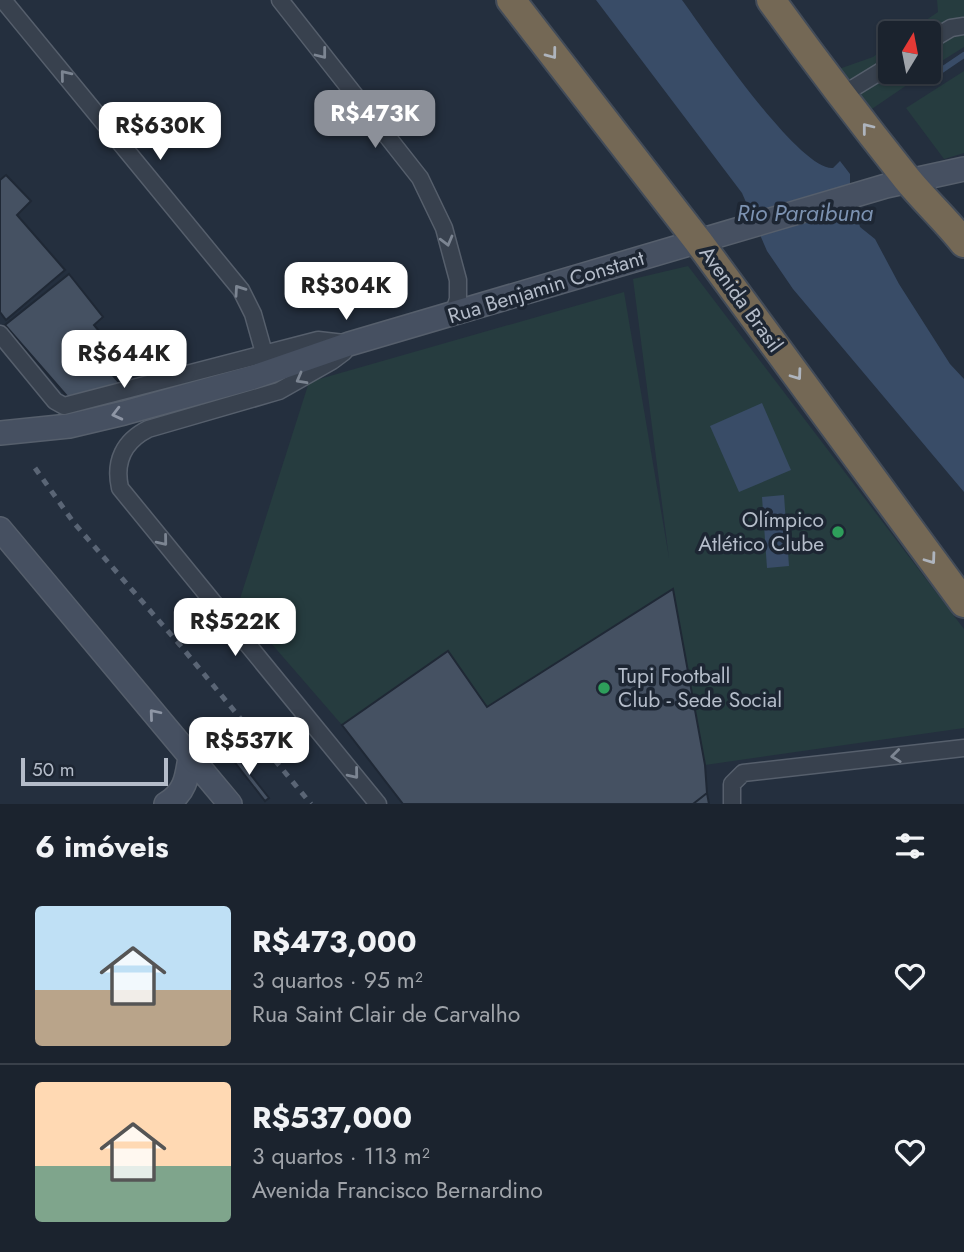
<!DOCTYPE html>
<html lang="pt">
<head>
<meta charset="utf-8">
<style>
  :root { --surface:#1b232e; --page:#242b36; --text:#f1f3f6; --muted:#a0a4aa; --line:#39404a; --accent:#8c9099 }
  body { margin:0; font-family:Jost,sans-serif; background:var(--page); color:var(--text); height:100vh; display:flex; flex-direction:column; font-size:26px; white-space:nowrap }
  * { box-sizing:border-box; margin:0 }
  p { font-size:23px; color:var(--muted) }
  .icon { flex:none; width:38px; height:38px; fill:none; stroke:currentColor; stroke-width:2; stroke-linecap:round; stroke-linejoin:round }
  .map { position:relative; height:804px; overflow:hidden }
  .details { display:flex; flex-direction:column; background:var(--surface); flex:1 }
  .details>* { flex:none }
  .needle { width:46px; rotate:10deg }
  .tools { position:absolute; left:878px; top:21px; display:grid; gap:14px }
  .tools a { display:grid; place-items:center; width:63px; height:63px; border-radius:7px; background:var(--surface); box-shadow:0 2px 5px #0004,0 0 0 2px var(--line); font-size:35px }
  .scale { position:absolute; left:21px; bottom:18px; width:147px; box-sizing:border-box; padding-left:7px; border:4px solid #b4bcc9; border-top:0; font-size:19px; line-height:24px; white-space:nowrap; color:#b4bcc9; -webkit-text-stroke:5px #1d2633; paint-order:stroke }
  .price { position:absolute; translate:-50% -60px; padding:0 16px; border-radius:14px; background:#fff; color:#222; font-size:23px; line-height:46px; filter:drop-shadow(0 2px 4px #0008) }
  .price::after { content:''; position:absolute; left:50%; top:42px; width:21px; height:16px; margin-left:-10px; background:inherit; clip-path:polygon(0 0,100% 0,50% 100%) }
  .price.on { background:var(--accent); color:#fff }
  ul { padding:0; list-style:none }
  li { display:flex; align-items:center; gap:21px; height:175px; padding:0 35px }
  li+li { border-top:2px solid var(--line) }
  li span { display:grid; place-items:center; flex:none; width:196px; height:140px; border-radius:7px; color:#555 }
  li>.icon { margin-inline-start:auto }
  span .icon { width:84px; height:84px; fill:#fffc; stroke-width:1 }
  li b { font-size:30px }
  h2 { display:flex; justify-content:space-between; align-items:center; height:84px; padding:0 35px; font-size:30px }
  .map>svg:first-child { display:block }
</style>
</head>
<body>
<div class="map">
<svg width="964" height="804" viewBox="0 0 964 804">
  <rect width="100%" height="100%" fill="#242f3e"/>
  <path fill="#263c3f" d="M937,0H964V47L929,69V33H907L938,12Z
    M891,44V72H926L866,113L836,70L873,57Z
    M964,71V153L944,159L906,108Z
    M688,266L964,629V728L705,765L673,590L487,707L448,651L342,725L238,605L309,382L624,292L669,558L633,279Z"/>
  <path fill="#394c67" d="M596,0H682C704,30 799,171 833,168L840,161L850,174V190L860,227L875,239L899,284L950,364L964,379V492L793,289L767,251L742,193Z
    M762,403L791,470L739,492L710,426Z
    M784,495L789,566L767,568L762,497Z"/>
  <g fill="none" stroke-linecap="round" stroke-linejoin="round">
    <path stroke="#394c67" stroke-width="6" d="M924,82L964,55"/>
  </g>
  <path fill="#455162" stroke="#1f2835" stroke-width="2" d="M6,175L31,201L17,215L65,270L6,320L0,312V180Z
    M69,274L103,317L94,325L109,343L95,355L124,388L72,402L5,325Z
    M673,589L705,765L707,793L693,804H403L342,725L448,651L487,707Z
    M233,752L269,798L265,801L229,755Z
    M707,793L709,804H693Z"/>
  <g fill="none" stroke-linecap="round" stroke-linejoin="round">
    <defs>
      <path id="street" d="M3,0L241,290L253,314L264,353
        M280,0L420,178L444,228L458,280V299L453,315
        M929,41L951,28L964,26
        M842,95L891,65
        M0,334L55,401L64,406L318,340L344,343
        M344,352L332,361L279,391L148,429C124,441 114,461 120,488L378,804
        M732,804V784L743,773L964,748"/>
      <path id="secondary" d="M0,433L69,426L124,413L254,377L349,344L886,186L964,169
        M0,529L230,804
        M166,804C185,793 187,778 190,757"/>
      <path id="highway" d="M511,0L698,241L964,603
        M771,0C815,61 860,120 907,179C925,201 946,220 964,243"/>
    </defs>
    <use href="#street" stroke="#565f6c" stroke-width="19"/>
    <use href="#secondary" stroke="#565f6c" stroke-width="26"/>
    <use href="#highway" stroke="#434c59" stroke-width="32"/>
    <use href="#street" stroke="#38414e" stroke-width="16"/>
    <use href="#secondary" stroke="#465061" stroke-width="23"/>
    <use href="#highway" stroke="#746855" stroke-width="28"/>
    <path stroke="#5a6575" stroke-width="5" stroke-dasharray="7 7" stroke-linecap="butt" d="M35,468L74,523L180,645L311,804"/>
  </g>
  <defs><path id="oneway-chevron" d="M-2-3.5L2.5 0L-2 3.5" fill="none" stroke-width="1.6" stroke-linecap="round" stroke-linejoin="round" transform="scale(1.75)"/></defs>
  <g stroke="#7c8592">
    <use href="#oneway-chevron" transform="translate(322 54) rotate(52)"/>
    <use href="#oneway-chevron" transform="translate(65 75) rotate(-129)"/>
    <use href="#oneway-chevron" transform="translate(447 241) rotate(75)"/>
    <use href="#oneway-chevron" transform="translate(239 290) rotate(-125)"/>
    <use href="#oneway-chevron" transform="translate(301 379) rotate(151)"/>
    <use href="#oneway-chevron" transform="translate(163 541) rotate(51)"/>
    <use href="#oneway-chevron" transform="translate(896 756) rotate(173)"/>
    <use href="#oneway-chevron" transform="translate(354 774) rotate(51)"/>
  </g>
  <g stroke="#aeb4bd">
    <use href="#oneway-chevron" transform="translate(552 54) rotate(53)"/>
    <use href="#oneway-chevron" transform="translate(867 128) rotate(-128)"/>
    <use href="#oneway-chevron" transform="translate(797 375) rotate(54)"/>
    <use href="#oneway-chevron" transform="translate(931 559) rotate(54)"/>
  </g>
  <g stroke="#8e96a5">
    <use href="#oneway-chevron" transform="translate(117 414) rotate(166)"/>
    <use href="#oneway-chevron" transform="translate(154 714) rotate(-130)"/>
  </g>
  <g fill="#2e9e5b" stroke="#1d2633" stroke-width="2.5">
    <circle cx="838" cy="532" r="7"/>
    <circle cx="604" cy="688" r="7"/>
  </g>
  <g text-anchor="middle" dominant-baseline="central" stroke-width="7" stroke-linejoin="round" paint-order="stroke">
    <g font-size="21" fill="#b4bcc9" stroke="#1d2633">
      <text transform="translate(546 287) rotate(-17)">Rua Benjamin Constant</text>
      <text transform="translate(741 299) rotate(54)">Avenida Brasil</text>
    </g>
    <g font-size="21" fill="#b4bcc9" stroke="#1d2633" text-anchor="end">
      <text x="824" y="520">Olímpico<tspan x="824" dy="24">Atlético Clube</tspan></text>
      <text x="618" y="676" text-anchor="start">Tupi Football<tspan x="618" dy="24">Club - Sede Social</tspan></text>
    </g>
    <g font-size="23" font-style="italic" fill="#7c92b1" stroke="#1d2633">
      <text x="805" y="213">Rio Paraibuna</text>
    </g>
  </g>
</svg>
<div class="tools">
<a><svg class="needle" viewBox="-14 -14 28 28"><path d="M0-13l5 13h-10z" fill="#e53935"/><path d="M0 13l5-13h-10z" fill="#a0a4aa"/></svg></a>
</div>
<div class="scale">50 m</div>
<b class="price on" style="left:375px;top:150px">R$473K</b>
<b class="price" style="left:160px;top:162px">R$630K</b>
<b class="price" style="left:346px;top:322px">R$304K</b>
<b class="price" style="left:124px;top:390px">R$644K</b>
<b class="price" style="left:235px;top:658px">R$522K</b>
<b class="price" style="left:249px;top:777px">R$537K</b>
</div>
<section class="details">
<h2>6 imóveis<svg class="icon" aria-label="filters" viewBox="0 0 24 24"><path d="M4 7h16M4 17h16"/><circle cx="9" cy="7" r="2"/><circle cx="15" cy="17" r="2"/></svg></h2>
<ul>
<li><span style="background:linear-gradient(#bfe0f5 60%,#b9a48a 0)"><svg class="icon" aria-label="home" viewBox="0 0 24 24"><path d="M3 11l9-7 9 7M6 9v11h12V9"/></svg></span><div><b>R$473,000</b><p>3 quartos · 95 m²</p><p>Rua Saint Clair de Carvalho</p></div><svg class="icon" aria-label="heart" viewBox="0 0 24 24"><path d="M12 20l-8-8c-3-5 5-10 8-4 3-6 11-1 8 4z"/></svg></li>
<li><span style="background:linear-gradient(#ffd9b3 60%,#7fa58c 0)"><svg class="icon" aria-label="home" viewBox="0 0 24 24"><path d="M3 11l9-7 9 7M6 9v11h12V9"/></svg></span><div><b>R$537,000</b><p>3 quartos · 113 m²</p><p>Avenida Francisco Bernardino</p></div><svg class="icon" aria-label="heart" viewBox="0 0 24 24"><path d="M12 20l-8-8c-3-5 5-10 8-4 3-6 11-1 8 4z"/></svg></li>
</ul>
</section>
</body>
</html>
